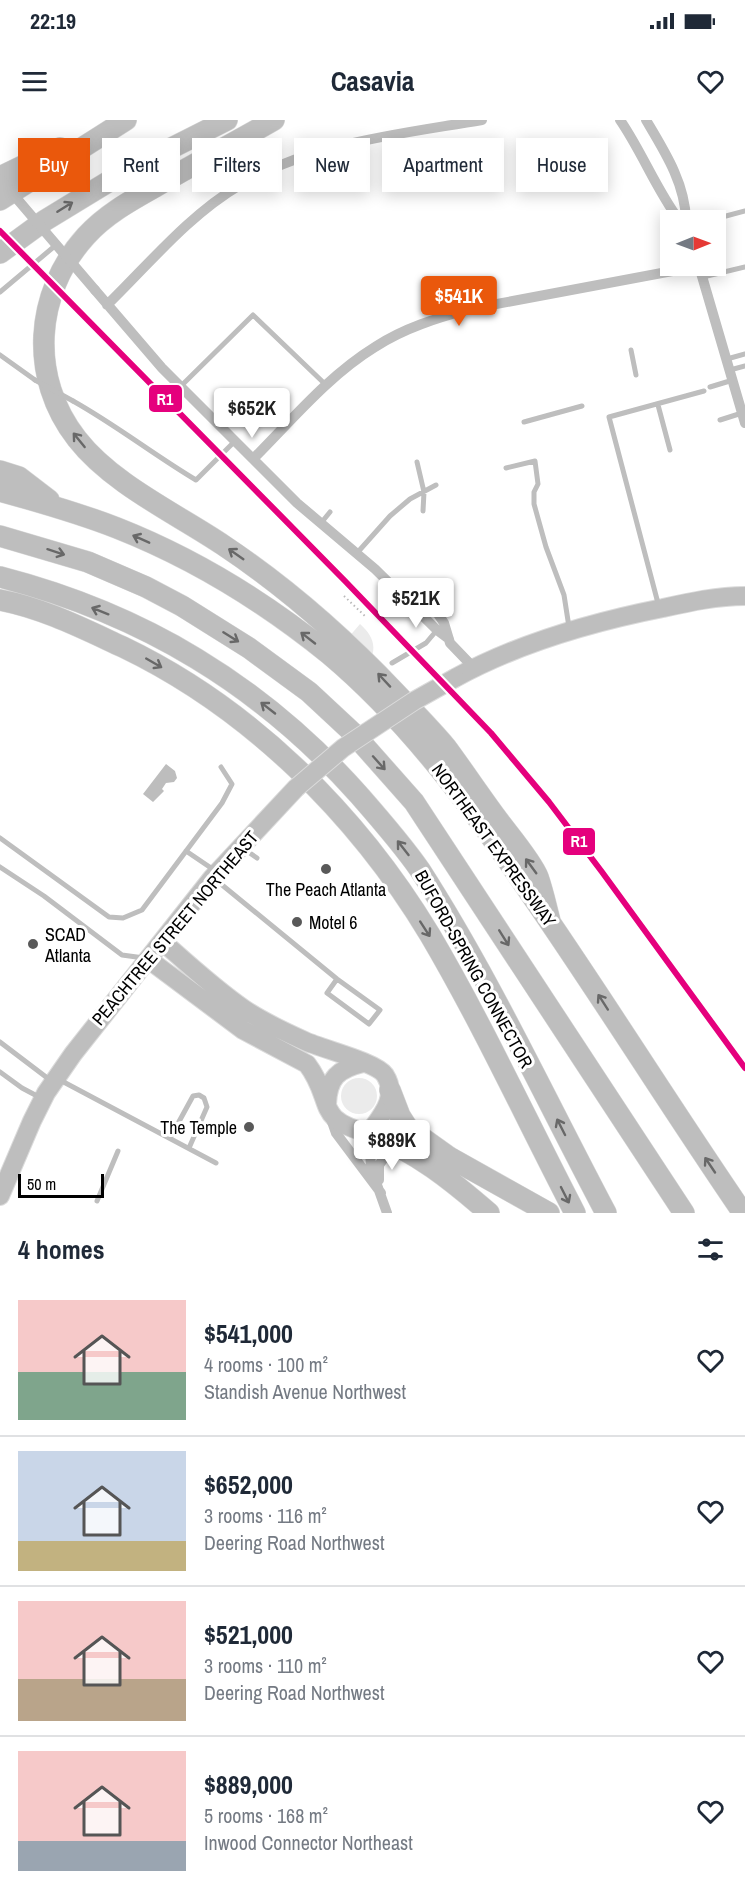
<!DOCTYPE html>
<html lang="en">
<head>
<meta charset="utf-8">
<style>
  :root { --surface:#fff; --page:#f2f2f3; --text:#1f2937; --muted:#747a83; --line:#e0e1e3; --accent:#ea580c }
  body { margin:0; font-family:"Archivo Narrow",sans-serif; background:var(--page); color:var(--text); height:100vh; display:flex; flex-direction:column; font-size:22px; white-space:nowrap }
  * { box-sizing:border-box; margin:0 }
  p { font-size:20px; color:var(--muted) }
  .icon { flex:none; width:33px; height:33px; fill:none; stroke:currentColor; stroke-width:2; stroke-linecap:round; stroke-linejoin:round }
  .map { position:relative; height:1093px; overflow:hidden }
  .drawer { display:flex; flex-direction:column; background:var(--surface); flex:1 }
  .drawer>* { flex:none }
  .hud { position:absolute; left:18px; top:18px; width:710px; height:54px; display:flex; gap:12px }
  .needle { width:39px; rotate:89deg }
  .buttons { position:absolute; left:660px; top:90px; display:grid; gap:12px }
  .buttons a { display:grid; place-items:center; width:66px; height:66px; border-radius:0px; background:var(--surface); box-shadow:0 3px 15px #0003; font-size:30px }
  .scale { position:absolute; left:18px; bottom:15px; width:86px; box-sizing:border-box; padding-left:6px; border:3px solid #000; border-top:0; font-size:16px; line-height:21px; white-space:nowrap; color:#000; -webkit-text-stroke:4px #fff; paint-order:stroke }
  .price { position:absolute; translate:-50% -51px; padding:0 14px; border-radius:6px; background:#fff; color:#222; font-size:20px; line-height:39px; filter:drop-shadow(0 2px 3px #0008) }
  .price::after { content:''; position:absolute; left:50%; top:36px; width:18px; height:14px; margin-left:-9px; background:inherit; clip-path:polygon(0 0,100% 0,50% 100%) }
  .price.on { background:var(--accent); color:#fff }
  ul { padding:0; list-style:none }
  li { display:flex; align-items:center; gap:18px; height:150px; padding:0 18px }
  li+li { border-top:2px solid var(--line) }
  li span { display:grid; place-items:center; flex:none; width:168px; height:120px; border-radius:0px; color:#555 }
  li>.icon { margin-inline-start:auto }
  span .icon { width:72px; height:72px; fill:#fffc; stroke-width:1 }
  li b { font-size:26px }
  h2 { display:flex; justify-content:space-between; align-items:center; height:72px; padding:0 18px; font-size:26px }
  .tag { padding:0 21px; border-radius:0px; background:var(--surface); box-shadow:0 3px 15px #0003; font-size:21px; line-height:54px }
  .tag.on { background:var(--accent); color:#fff }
  .status { display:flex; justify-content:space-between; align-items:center; height:42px; padding:0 30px; background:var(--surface); direction:ltr }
  .status svg { height:16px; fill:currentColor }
  header { display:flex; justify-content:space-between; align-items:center; height:78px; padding:0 18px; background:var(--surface); font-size:27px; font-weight:800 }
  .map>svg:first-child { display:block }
</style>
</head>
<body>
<div class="status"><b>22:19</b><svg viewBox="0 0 49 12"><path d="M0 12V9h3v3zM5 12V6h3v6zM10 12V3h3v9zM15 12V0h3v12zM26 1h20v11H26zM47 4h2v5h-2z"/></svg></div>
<header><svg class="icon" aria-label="menu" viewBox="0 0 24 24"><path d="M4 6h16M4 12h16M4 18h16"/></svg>Casavia<svg class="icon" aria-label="heart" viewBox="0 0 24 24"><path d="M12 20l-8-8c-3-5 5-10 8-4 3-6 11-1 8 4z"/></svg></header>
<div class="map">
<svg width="745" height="1093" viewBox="0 0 745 1093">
  <rect width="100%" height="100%" fill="#fff"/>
  <path fill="#ebebeb" d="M360,504C371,514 377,524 371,539L348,518Z
    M341 976a18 18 0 1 1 36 0a18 18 0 1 1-36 0Z"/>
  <path fill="#bdbdbd" d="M166,644L175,651L177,658L174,662L166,663L162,669L164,671L153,682L143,674Z"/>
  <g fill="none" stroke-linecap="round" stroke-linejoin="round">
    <defs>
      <path id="primary" d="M148,839L243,910L307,944C335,981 313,1000 369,1013C381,996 399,977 385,955C376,942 322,929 305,921C285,912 263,902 244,889C215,869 189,845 163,822
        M327,984C328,958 338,949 363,943
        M0,1076L32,1001L46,973L73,934L212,758L296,668"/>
      <path id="trunk" d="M455,558C519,523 592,502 663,488C690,482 717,476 745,476"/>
      <path id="motorway" d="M274,0C234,23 194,44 155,67C130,81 105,95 86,116C34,173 29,258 77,319C112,364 177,394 223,425C286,467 344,518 396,573C413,591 430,608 446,627C463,650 479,674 496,697C506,711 532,741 538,757C543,771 546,786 550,801
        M0,57L60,28
        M0,80L126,0
        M0,133L44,101L126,51L227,0
        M0,351L19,357L49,380
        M0,371C40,382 79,393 117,408C193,438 266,483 329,534C410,602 473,689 532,776C604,880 671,988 743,1093
        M0,416L88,442L146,467L182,486L249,528L309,572L352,612L414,682L684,1093
        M0,457C143,494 261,565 359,675C380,699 402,724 420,750C490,859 545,978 606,1093
        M0,480C43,488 84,509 123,527C250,588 357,694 430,815C483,905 527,1001 575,1093
        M390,970L400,996L407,1007L449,1037L549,1093
        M369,1013C416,1032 451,1060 489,1093"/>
    </defs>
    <use href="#primary" stroke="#dbdbdb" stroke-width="20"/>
    <use href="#trunk" stroke="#dbdbdb" stroke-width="20"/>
    <use href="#motorway" stroke="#dbdbdb" stroke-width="22"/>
    <path stroke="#b9b9b9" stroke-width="2" stroke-dasharray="1.5 3" stroke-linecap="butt" d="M344,476L366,497"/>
    <path stroke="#bebebe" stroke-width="5" d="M711,100L745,91
      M716,129L718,137L716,143
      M700,149L712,146
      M703,157L745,147
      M0,172L56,125
      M631,230L636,255
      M0,235L35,260
      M727,239L745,234
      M730,250L745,246
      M181,266L253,195L326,265
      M710,267L733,260
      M73,281C116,305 154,335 196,360L235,321
      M658,285L670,330
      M720,300L742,293
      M524,302L582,286
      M417,342L424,372L423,391
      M506,348L535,341L538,364L534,372V384L546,427L564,475L569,507
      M321,403L330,392
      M357,433L390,396L410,379L436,365
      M659,487L609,297L704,271
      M392,543L426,523L437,510
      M0,718L109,797L123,798L142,790L222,683L232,664L221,647
      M244,729L257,738
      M186,731L214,750
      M0,747L44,776L122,835L144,838
      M216,760L337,859L380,890L369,904L327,873L337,859
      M0,922L50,960
      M0,952L22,968L39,977
      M58,959L216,1043
      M170,1018L193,976L199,975L204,978L207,987L189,1028
      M97,1081L118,1031"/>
    <path stroke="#bebebe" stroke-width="10" d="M620,0C642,32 656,69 679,100
      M646,0C665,32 685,63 686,100
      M699,146L745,303
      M95,170L162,248L297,383L375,449L437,510L449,519
      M107,185C149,144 189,95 240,65C311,23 401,14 482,0
      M253,339C292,300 328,256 375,227C404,208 437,198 470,189L699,146
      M402,474H416L434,488L444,503L450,523L474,548
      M330,996L336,1013L381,1073
      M369,1013L371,1048L387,1093
      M379,1060V1045L387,1034L400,1027"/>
    <use href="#primary" stroke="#bebebe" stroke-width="18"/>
    <use href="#trunk" stroke="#bebebe" stroke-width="18"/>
    <use href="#motorway" stroke="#bebebe" stroke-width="21"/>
    <defs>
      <path id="primary-bridge" d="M296,668L343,628L414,581L455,558"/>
    </defs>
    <use href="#primary-bridge" stroke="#dbdbdb" stroke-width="20" stroke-linecap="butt"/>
    <path stroke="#bebebe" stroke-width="5" d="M35,260L73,281"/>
    <path stroke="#bebebe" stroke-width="10" d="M0,59L95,170"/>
    <use href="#primary-bridge" stroke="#bebebe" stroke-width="18"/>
    <defs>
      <path id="rail-1" d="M0,111L345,461L491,613L549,682L602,752L745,948"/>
    </defs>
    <use href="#rail-1" stroke="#fff" stroke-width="10"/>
    <use href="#rail-1" stroke="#e5007d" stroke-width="6"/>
  </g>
  <defs><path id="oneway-shaft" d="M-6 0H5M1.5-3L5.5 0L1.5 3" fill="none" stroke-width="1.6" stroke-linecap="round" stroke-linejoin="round" transform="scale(1.5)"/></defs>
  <g stroke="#686868">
    <use href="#oneway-shaft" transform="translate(65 87) rotate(-32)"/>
    <use href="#oneway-shaft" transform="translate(79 320) rotate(-129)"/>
    <use href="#oneway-shaft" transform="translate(141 419) rotate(-156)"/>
    <use href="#oneway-shaft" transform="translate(56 432) rotate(18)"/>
    <use href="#oneway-shaft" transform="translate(236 434) rotate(-145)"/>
    <use href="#oneway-shaft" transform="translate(100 491) rotate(-158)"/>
    <use href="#oneway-shaft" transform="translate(231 517) rotate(32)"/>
    <use href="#oneway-shaft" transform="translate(308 518) rotate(-142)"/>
    <use href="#oneway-shaft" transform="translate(154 543) rotate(30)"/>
    <use href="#oneway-shaft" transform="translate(384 560) rotate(-133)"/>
    <use href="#oneway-shaft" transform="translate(268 588) rotate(-142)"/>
    <use href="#oneway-shaft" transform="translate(379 643) rotate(48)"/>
    <use href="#oneway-shaft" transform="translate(403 728) rotate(-128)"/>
    <use href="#oneway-shaft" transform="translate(531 746) rotate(-126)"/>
    <use href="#oneway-shaft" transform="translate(425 809) rotate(57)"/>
    <use href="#oneway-shaft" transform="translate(504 818) rotate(58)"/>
    <use href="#oneway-shaft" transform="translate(603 882) rotate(-123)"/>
    <use href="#oneway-shaft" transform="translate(561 1007) rotate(-117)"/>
    <use href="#oneway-shaft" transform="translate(710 1045) rotate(-124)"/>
    <use href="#oneway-shaft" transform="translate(565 1075) rotate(63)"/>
  </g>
  <g fill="#595959" stroke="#fff" stroke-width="2">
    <circle cx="326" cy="749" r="6"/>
    <circle cx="297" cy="802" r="6"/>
    <circle cx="33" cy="824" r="6"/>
    <circle cx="249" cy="1007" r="6"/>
  </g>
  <g text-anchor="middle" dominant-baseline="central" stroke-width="6" stroke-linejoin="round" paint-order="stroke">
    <g font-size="18" fill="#000" stroke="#fff">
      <text transform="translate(494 725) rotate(54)">NORTHEAST EXPRESSWAY</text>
      <text transform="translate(175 808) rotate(-50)">PEACHTREE STREET NORTHEAST</text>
      <text transform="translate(474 849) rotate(61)">BUFORD-SPRING CONNECTOR</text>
    </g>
    <g font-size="18" fill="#000" stroke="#fff" text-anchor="start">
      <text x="326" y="769" text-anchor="middle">The Peach Atlanta</text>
      <text x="309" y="802">Motel 6</text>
      <text x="45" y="814">SCAD<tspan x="45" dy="21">Atlanta</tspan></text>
      <text x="237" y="1007" text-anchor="end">The Temple</text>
    </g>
  </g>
  <g stroke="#fff" stroke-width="2">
    <rect x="148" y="264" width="35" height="29" rx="6" fill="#e5007d"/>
    <rect x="562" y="707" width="34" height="29" rx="6" fill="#e5007d"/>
  </g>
  <g font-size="16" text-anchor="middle" font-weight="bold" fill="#fff">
    <text x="165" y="285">R1</text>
    <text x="579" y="727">R1</text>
  </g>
</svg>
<div class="buttons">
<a><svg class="needle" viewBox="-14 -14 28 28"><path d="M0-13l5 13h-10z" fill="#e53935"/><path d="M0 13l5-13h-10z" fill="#747a83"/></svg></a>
</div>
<div class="scale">50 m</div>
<b class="price on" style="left:459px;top:207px">$541K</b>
<b class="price" style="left:252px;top:319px">$652K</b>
<b class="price" style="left:416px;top:509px">$521K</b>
<b class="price" style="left:392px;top:1051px">$889K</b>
<div class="hud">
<a class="tag on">Buy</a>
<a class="tag">Rent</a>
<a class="tag">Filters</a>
<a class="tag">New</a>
<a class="tag">Apartment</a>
<a class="tag">House</a>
</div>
</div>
<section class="drawer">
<h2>4 homes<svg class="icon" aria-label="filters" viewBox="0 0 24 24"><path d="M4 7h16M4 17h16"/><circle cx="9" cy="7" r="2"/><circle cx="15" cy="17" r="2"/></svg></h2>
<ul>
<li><span style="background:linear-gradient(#f6c9c9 60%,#7fa58c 0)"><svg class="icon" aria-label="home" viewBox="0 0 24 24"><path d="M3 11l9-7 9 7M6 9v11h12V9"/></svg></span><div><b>$541,000</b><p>4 rooms · 100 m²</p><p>Standish Avenue Northwest</p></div><svg class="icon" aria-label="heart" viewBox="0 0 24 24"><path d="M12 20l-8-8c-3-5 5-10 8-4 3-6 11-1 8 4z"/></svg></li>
<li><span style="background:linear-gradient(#c9d6e8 75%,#c2b280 0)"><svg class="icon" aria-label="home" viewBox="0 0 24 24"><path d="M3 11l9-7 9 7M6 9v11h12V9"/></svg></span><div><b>$652,000</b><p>3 rooms · 116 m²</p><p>Deering Road Northwest</p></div><svg class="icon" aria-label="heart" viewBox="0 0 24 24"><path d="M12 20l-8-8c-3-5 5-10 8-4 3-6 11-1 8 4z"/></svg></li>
<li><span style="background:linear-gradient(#f6c9c9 65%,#b9a48a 0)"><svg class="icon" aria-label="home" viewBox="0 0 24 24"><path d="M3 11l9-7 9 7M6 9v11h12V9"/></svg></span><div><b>$521,000</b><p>3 rooms · 110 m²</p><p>Deering Road Northwest</p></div><svg class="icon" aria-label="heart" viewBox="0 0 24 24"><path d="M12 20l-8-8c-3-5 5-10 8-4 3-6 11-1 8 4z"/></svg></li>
<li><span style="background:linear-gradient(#f6c9c9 75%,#9aa5b1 0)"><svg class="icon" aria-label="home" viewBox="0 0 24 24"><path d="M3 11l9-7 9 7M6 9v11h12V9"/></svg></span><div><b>$889,000</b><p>5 rooms · 168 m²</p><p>Inwood Connector Northeast</p></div><svg class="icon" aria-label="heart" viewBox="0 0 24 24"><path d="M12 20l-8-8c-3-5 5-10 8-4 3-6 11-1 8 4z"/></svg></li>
</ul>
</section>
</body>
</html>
